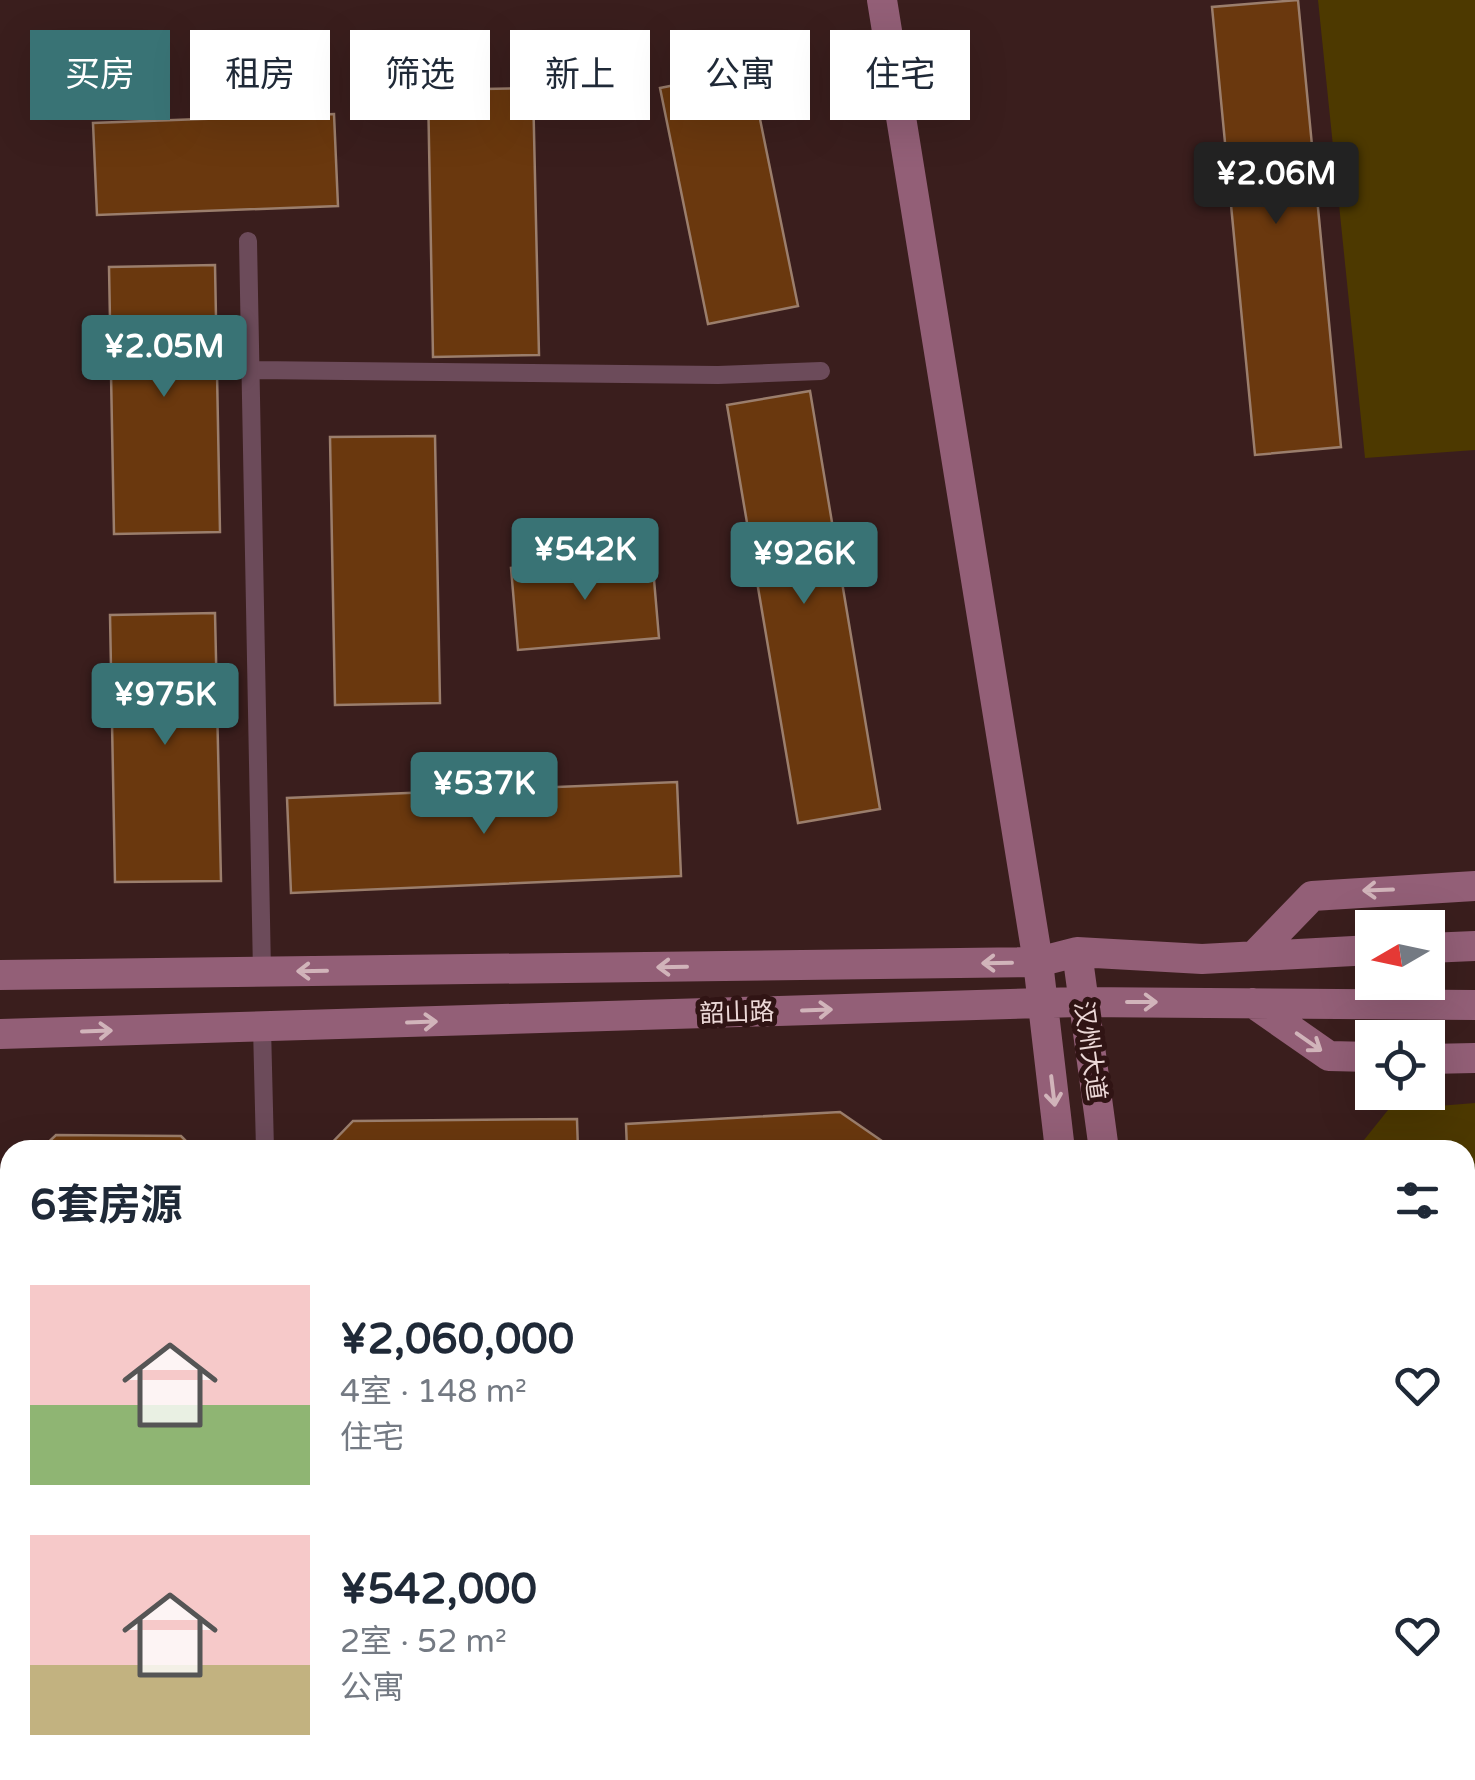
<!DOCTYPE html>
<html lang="zh">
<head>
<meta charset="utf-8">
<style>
  :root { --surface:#fff; --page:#f2f2f3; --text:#1f2937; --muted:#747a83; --accent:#397375 }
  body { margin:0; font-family:"Varela Round","Noto Sans SC",sans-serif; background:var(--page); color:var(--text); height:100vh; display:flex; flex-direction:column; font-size:38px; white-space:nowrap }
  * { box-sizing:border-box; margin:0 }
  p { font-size:32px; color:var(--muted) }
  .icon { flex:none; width:55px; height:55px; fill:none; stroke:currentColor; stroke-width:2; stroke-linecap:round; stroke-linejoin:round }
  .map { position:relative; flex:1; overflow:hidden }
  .sheet { position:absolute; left:0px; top:1140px; width:1475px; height:640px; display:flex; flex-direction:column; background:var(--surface); border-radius:30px 30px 0 0; box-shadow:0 10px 40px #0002 }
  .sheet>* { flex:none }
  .guide { position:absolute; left:30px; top:30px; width:1415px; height:90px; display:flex; gap:20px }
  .needle { width:65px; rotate:261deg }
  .controls { position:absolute; left:1355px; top:910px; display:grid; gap:20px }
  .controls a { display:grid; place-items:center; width:90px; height:90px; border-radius:0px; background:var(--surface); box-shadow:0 10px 40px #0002; font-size:50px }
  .price { position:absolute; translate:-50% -85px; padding:0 22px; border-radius:10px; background:var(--accent); color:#fff; font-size:32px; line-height:65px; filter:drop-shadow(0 2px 5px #0008) }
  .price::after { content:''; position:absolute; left:50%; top:60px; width:30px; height:22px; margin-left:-15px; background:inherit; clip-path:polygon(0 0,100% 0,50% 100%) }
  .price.on { background:#222; color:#fff }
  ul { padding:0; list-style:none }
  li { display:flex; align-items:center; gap:30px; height:250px; padding:0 30px }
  li span { display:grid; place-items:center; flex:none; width:280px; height:200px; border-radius:0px; color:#555 }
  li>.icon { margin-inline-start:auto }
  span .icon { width:120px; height:120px; fill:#fffc; stroke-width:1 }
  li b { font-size:42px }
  h2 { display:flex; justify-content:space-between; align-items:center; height:120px; padding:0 30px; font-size:42px }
  .chip { padding:0 35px; border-radius:0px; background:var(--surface); box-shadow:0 10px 40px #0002; font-size:35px; line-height:90px }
  .chip.on { background:var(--accent); color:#fff }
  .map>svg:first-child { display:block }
</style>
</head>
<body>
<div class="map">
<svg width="1475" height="1780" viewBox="0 0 1475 1780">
  <rect width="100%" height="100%" fill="#3a1e1d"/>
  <path fill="#4d3900" d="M1318,0H1475V450L1365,458Z
    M1475,1103V1780H1380L1383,1770H1465V1150H1356L1388,1110Z"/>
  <path fill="#20002a" d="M1465,1231L1475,1238V1515L1465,1495Z
    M1475,1662V1780H1465V1695Z"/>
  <path fill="#6a380e" stroke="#9b7e6c" stroke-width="2.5" d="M1298,0L1341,447L1255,455L1212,7Z
    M750,70L798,306L708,324L660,88Z
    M533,88L539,355L433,357L428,90Z
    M334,114L338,206L97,215L93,123Z
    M215,265L220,532L114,534L109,267Z
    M810,391L880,809L798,823L727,405Z
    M435,436L440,703L335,705L330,437Z
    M652,556L659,638L518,650L511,568Z
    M215,613L221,881L115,882L110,615Z
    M677,782L681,876L291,893L287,798Z
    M840,1112L895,1150H627L626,1124Z
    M577,1119L578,1150H325L353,1121Z
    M56,1135L181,1136L195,1150H40Z
    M10,1650V1738L0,1748V1660Z
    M132,1770H201V1780H133Z
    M264,1770H339V1780H264Z
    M412,1770H492V1780H412Z
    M563,1770H640V1780H564Z
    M717,1770H791V1780H718Z
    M949,1770H1018L1019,1780H951Z"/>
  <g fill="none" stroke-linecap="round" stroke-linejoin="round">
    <path stroke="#735958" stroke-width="6" stroke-dasharray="5 8" stroke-linecap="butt" d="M1465,1223L1475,1219
      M1465,1560V1594
      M1448,1770L1449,1780"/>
    <path stroke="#6c4b5a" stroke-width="18" d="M248,241L262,972
      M250,370L718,375L821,371
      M262,1027L265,1150
      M390,1770V1780
      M930,1770L931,1780
      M36,1780L47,1770
      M1317,1780L1320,1770"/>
    <path stroke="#935f77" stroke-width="30" d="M882,0L1038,962L1060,1150
      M1428,948L1475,946
      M1077,952L1104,1150
      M1254,956L1312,896L1475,886
      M0,975L1038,962L1077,952L1202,959L1372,950
      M1253,1003L1329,1056L1372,1057
      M0,1034L1079,1002L1475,1005
      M1428,1059L1475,1058
      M1136,1770L1137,1780
      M1194,1770L1195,1780"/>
  </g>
  <defs><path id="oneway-shaft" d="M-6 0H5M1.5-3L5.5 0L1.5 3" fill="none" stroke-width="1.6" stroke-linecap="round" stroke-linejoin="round" transform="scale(2.5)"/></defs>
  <g stroke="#d1b4ba">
    <use href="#oneway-shaft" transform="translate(1378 890) rotate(178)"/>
    <use href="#oneway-shaft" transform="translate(997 963) rotate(179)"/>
    <use href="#oneway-shaft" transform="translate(672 967) rotate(179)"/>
    <use href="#oneway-shaft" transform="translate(312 971) rotate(179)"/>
    <use href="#oneway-shaft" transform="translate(1142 1002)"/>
    <use href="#oneway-shaft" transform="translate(817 1010) rotate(-2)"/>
    <use href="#oneway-shaft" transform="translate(422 1022) rotate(-2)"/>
    <use href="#oneway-shaft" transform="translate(97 1031) rotate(-2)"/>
    <use href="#oneway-shaft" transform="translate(1309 1042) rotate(35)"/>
    <use href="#oneway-shaft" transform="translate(1053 1091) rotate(83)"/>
  </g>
  <g text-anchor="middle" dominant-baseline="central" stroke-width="10" stroke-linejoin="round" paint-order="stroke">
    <g font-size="25" fill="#ecd8d7" stroke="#301414">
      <text transform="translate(737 1013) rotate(-2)">韶山路</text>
      <text transform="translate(1090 1051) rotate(82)">汉州大道</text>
    </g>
  </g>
</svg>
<div class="controls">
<a><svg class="needle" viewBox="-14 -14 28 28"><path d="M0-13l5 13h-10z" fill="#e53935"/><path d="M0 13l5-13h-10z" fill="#747a83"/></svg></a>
<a><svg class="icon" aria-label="locate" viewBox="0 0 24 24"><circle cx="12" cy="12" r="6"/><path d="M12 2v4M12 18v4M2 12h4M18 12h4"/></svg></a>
</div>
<b class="price on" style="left:1276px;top:227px">¥2.06M</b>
<b class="price" style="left:164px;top:400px">¥2.05M</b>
<b class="price" style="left:585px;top:603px">¥542K</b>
<b class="price" style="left:804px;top:607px">¥926K</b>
<b class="price" style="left:165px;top:748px">¥975K</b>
<b class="price" style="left:484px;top:837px">¥537K</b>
<div class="guide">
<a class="chip on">买房</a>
<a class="chip">租房</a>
<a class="chip">筛选</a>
<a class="chip">新上</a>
<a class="chip">公寓</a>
<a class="chip">住宅</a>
</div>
<section class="sheet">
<h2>6套房源<svg class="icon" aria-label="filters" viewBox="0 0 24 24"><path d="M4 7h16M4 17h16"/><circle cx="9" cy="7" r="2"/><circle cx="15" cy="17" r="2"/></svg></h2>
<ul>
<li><span style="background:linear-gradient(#f6c9c9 60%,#8fb573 0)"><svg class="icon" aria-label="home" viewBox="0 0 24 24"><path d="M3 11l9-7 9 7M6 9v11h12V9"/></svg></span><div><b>¥2,060,000</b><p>4室 · 148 m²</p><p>住宅</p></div><svg class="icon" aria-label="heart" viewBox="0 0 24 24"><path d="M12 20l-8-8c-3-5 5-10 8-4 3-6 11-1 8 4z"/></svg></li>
<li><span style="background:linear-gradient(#f6c9c9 65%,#c2b280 0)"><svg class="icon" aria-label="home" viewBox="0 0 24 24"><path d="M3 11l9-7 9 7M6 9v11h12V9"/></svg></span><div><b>¥542,000</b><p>2室 · 52 m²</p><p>公寓</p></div><svg class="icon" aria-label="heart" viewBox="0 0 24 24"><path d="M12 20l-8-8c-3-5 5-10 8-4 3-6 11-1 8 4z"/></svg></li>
</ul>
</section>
</div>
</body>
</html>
